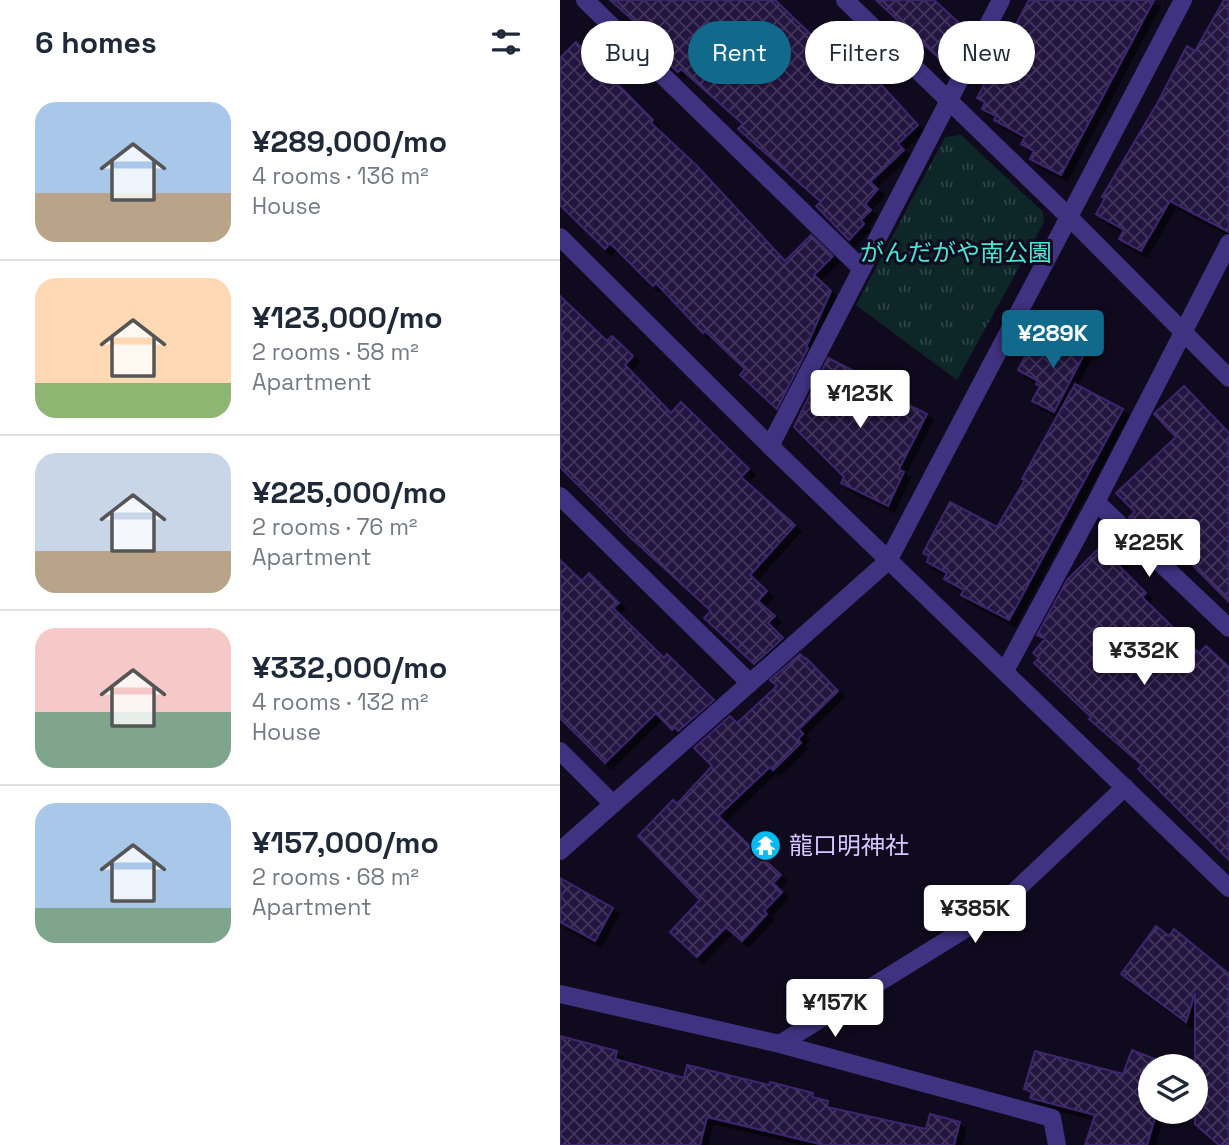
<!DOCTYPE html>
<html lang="en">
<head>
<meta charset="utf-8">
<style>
  :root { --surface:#fff; --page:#f6f6f7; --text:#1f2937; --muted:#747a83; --line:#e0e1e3; --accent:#116a8b }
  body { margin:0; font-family:"Space Grotesk","Noto Sans JP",sans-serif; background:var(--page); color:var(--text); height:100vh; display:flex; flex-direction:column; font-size:26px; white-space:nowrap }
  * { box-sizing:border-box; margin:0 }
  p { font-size:23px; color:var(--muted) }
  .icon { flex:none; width:38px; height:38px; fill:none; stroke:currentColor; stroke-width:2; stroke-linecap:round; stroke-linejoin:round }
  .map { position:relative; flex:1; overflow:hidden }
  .side { display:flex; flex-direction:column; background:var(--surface); width:560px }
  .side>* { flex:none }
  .banner { position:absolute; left:21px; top:21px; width:542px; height:63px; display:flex; gap:14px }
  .controls { position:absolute; left:578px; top:1054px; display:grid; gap:14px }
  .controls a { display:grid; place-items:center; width:70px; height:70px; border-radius:50%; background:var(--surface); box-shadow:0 2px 5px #0004; font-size:35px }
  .price { position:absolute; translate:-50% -60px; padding:0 16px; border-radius:7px; background:#fff; color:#222; font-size:23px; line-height:46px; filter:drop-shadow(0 2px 4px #0008) }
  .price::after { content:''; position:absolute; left:50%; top:42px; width:21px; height:16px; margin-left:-10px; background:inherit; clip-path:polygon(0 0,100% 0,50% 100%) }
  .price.selected { background:var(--accent); color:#fff }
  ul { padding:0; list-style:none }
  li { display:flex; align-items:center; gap:21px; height:175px; padding:0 35px }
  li+li { border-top:2px solid var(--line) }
  li span { display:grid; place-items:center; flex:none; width:196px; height:140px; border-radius:21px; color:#555 }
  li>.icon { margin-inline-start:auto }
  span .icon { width:84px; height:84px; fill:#fffc; stroke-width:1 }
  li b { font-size:30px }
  h2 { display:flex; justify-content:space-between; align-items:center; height:84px; padding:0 35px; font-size:30px }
  .pill { padding:0 24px; border-radius:32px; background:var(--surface); box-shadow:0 2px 5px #0004; font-size:24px; line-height:63px }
  .pill.selected { background:var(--accent); color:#fff }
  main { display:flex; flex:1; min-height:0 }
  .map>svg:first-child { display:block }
</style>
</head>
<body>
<main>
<section class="side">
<h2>6 homes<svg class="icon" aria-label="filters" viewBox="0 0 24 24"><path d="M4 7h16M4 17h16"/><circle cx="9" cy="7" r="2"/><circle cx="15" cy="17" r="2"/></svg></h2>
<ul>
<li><span style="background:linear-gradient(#a9c7e8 65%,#b9a48a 0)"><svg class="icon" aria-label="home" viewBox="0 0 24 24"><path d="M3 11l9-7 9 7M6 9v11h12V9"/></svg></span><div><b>¥289,000/mo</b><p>4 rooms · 136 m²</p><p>House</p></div></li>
<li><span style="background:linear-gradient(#ffd9b3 75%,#8fb573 0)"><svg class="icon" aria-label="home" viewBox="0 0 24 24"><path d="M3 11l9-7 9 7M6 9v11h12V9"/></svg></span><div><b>¥123,000/mo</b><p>2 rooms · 58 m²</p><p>Apartment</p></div></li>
<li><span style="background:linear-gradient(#c9d6e8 70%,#b9a48a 0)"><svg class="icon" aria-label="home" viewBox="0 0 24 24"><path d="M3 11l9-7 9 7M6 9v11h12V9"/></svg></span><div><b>¥225,000/mo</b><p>2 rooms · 76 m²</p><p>Apartment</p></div></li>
<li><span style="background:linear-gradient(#f6c9c9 60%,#7fa58c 0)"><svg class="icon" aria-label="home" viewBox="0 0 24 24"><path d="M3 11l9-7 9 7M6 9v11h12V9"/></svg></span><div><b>¥332,000/mo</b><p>4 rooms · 132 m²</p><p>House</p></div></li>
<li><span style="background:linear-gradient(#a9c7e8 75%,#7fa58c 0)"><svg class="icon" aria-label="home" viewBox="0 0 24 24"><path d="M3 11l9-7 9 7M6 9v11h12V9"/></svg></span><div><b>¥157,000/mo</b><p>2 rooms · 68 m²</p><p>Apartment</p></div></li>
</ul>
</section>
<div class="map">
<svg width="669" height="1145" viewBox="0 0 669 1145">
  <defs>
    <pattern id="park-tufts" width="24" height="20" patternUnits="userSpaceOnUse" patternTransform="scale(1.75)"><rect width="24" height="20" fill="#0d2628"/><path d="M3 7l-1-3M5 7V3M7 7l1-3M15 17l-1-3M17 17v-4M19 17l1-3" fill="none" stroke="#2f4448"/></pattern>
    <pattern id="building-cross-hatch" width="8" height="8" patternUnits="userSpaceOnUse" patternTransform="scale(1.75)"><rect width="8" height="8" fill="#241540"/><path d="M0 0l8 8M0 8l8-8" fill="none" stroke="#43365d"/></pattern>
    <filter id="shadow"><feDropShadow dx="6" dy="6" stdDeviation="0" flood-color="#0009"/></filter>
  </defs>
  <rect width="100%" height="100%" fill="#100a1e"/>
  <path fill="url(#park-tufts)" d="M401,135L483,212L484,222L397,380L296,305L385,137Z"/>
  <path fill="url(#building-cross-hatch)" stroke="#3d266e" stroke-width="2" filter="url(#shadow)" d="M50,0H215L265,48L272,40L315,78L358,125L338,144L344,150L310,182L318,189L305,204L311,210L301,220L304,224L289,240L256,206L261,202L178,129L183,124L121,69L118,72L93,49L99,43Z
    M316,0H374L408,31L381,60Z
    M469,0H594L501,175L470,159L474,151L461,144L465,137L434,120L436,116L422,109L425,102L417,98Z
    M664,0H669V232L610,201L581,251L559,239L564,230L536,214L545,198L542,197L598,102L627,46L635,51Z
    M16,42L93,120L91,123L137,166L225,261L251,235L273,256L254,275L271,291L246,347L248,348L217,409L180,375L185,369L145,331L143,333L96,283L93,286L50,243L45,249L0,205V58Z
    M0,296L47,341L52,336L73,356L65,365L111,413L121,402L189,469L181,477L235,525L190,575L207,591L198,601L215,616L208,623L223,638L194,664L144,618L151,611L69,536L0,467Z
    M507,335L528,347L494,412L472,401L480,386L476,384L478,381L458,370L472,343L482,348L486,342L499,349Z
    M268,358L320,384L317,389L367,414L339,469L344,472L328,506L281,483L284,477L234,427Z
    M515,384L563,409L449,620L401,595L404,590L384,579L387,573L367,562L369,556L363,553L390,502L437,527L465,480L462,479Z
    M624,386L669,433V602L595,527L587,535L569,517L575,512L556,493L616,437L594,414Z
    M553,534L571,551L558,565L586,593L582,597L639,653L646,646L669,667V860L578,769L582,765L529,719L531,717L474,663L479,658L473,653L485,639L477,635L507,580Z
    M0,560L22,581L29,573L59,603L53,608L104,658L107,654L154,700L118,731L115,727L112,730L96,713L45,763L0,718Z
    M240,654L245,659L246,658L278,691L239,729L243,734L238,739L241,743L213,770L210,767L158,816L221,875L213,883L222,892L204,911L207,914L182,941L166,927L137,957L110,932L140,900L78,836L113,800L117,804L152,766L134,748L170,716L177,723L217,686L210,680Z
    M0,878L53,908L35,941L0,922Z
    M596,926L609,936L614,929L669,974V1145H659L635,1124V993L626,1022L561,974Z
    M0,1036L57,1051L55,1059L124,1078L127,1065L209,1085L210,1082L253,1093L252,1097L268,1101L267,1107L366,1129L370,1114L400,1122L394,1145H264L147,1117L140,1145H0Z
    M572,1050L612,1066H590V1111H597L587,1145H525L535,1115L470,1098L472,1092L464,1089L475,1051L563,1074Z"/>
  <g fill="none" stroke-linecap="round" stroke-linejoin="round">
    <path stroke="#3f3280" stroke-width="18" d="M25,0L302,269
      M285,0L508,216L669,378
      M210,446L441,0
      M0,496L190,683
      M536,502L669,628
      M445,671L536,502L669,243
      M0,751L53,804
      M220,1044L434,911L565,787"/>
    <path stroke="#3f3280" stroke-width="18" d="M0,237L210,446L669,888
      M0,851L328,561L623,0
      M0,994L220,1044L492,1118L497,1145"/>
  </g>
  <defs>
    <symbol id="temple-disc" viewBox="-11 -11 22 22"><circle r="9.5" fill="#00baf2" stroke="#100a1e"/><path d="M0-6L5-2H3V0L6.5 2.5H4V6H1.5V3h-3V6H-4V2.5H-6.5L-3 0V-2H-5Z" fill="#fff"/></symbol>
  </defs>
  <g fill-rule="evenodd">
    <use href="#temple-disc" x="188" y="828" width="35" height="35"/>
  </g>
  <g text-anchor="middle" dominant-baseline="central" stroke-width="6" stroke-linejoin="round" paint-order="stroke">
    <g font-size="24" fill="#4ce6d4" stroke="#100a1e">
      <text x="396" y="252">がんだがや南公園</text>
    </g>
    <g font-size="24" fill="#d5c7ff" stroke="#100a1e" text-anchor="start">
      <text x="229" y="845">龍口明神社</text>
    </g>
  </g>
</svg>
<div class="controls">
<a><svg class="icon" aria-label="layers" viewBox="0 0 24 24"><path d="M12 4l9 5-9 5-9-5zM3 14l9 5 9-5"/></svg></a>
</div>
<b class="price selected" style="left:493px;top:370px">¥289K</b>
<b class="price" style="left:300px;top:430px">¥123K</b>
<b class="price" style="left:589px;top:579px">¥225K</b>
<b class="price" style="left:584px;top:687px">¥332K</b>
<b class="price" style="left:415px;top:945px">¥385K</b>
<b class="price" style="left:275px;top:1039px">¥157K</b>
<div class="banner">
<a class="pill">Buy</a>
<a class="pill selected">Rent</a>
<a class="pill">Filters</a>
<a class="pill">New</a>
</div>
</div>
</main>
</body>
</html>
